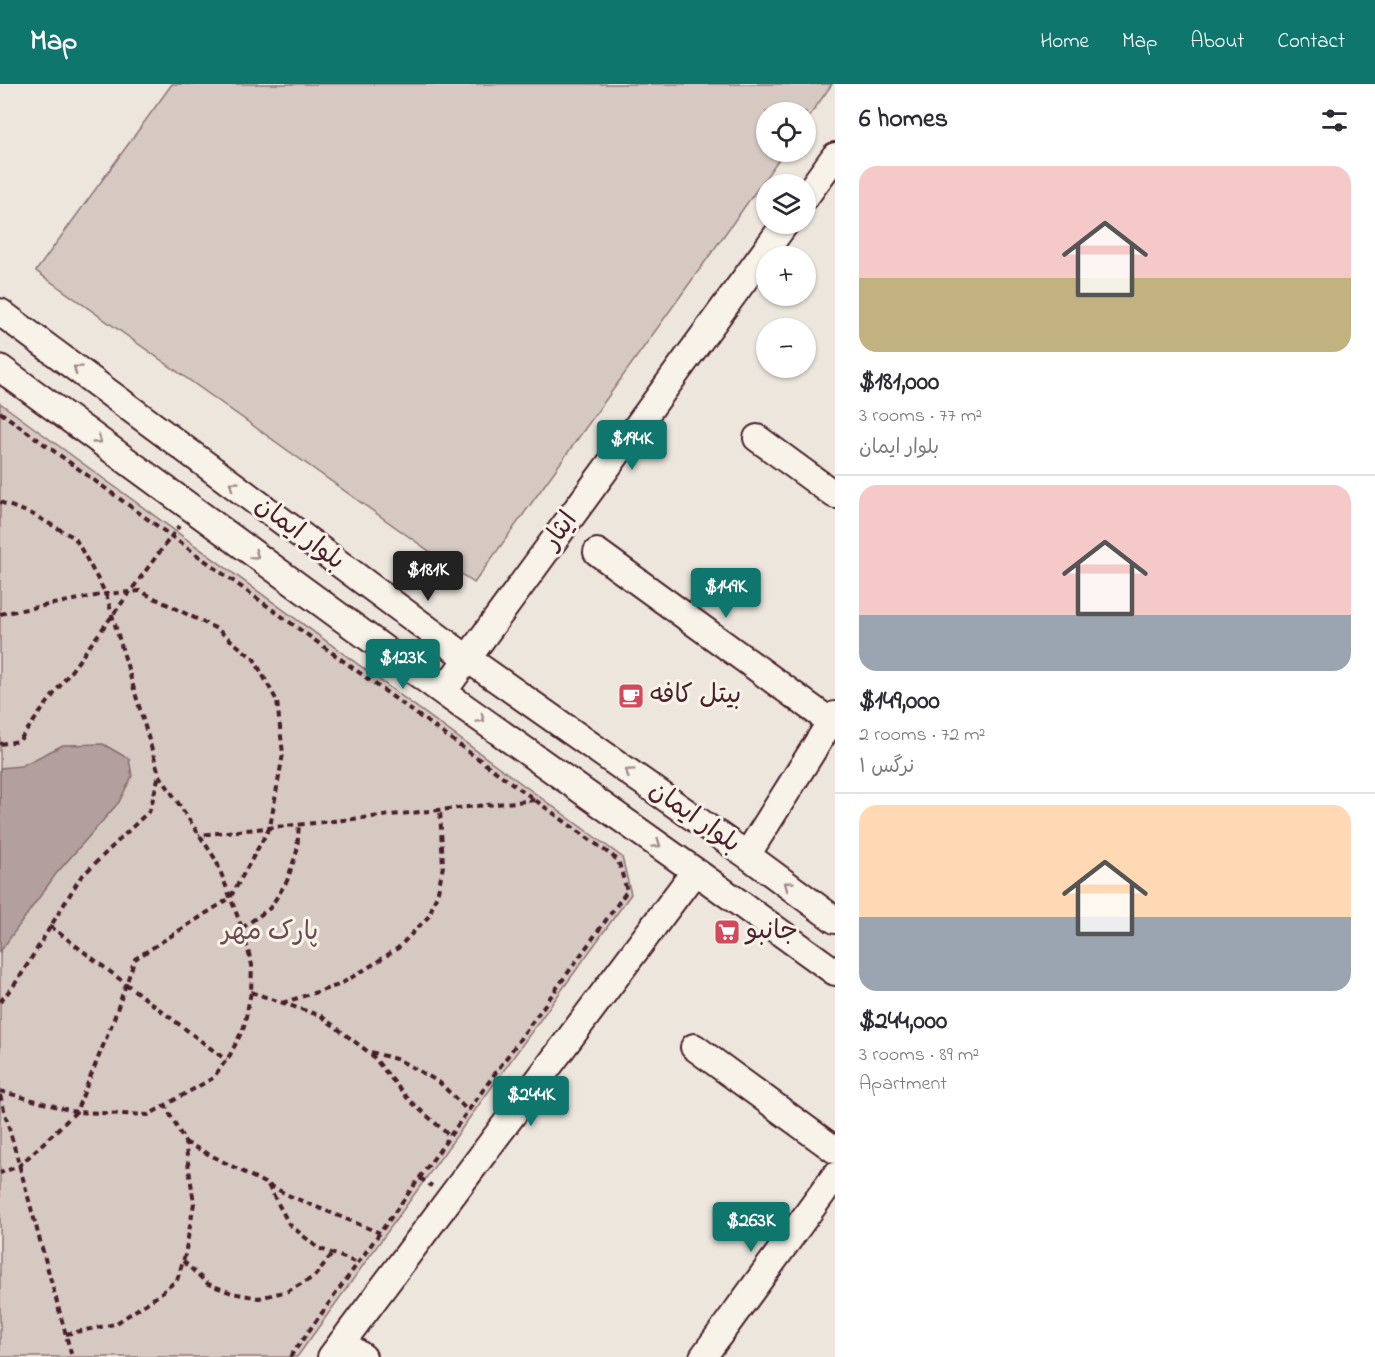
<!DOCTYPE html>
<html lang="en">
<head>
<meta charset="utf-8">
<style>
  :root { --surface:#fff; --page:#f2f2f3; --text:#2b2b33; --muted:#7c7c81; --line:#e1e1e2; --accent:#0f766e }
  body { margin:0; font-family:"Indie Flower","Playpen Sans Arabic",sans-serif; background:var(--page); color:var(--text); height:100vh; display:flex; flex-direction:column; font-size:22px; white-space:nowrap }
  * { box-sizing:border-box; margin:0 }
  p { font-size:20px; color:var(--muted) }
  .icon { flex:none; width:33px; height:33px; fill:none; stroke:currentColor; stroke-width:2; stroke-linecap:round; stroke-linejoin:round }
  .map { position:relative; flex:1; overflow:hidden }
  .panel { display:flex; flex-direction:column; background:var(--surface); width:540px }
  .panel>* { flex:none }
  .controls { position:absolute; left:756px; top:18px; display:grid; gap:12px }
  .controls a { display:grid; place-items:center; width:60px; height:60px; border-radius:50%; background:var(--surface); box-shadow:0 2px 4px #0004; font-size:30px }
  .price { position:absolute; translate:-50% -51px; padding:0 14px; border-radius:6px; background:var(--accent); color:#fff; font-size:20px; line-height:39px; filter:drop-shadow(0 2px 3px #0008) }
  .price::after { content:''; position:absolute; left:50%; top:36px; width:18px; height:14px; margin-left:-9px; background:inherit; clip-path:polygon(0 0,100% 0,50% 100%) }
  .price.current { background:#222; color:#fff }
  ul { padding:0; list-style:none }
  li { display:grid; align-content:center; gap:12px; height:318px; padding:0 24px }
  li+li { border-top:2px solid var(--line) }
  li span { display:grid; place-items:center; height:186px; border-radius:18px; color:#555 }
  li>.icon { margin-inline-start:auto }
  span .icon { width:108px; height:108px; fill:#fffc; stroke-width:1 }
  li b { font-size:26px }
  h2 { display:flex; justify-content:space-between; align-items:center; height:72px; padding:0 24px; font-size:26px }
  header { display:flex; align-items:center; gap:36px; box-sizing:border-box; height:84px; padding:0 30px; background:var(--accent); color:#fff }
  header strong { font-size:28px }
  nav { display:flex; gap:33px; margin-inline-start:auto; font-size:21px }
  main { display:flex; flex:1; min-height:0 }
  .map>svg:first-child { display:block }
</style>
</head>
<body>
<header>
<strong>Map</strong>
<nav><a>Home</a><a>Map</a><a>About</a><a>Contact</a></nav>
</header>
<main>
<div class="map">
<svg width="835" height="1273" viewBox="0 0 835 1273">
  <rect width="100%" height="100%" fill="#ece6dd"/>
  <filter id="ink" filterUnits="userSpaceOnUse"><feTurbulence type="fractalNoise" baseFrequency=".0167" numOctaves="2"/><feDisplacementMap in="SourceGraphic" scale="12" xChannelSelector="R" yChannelSelector="G"/><feConvolveMatrix kernelMatrix="1 2 1 2 8 2 1 2 1" color-interpolation-filters="sRGB"/></filter>
  <g filter="url(#ink)">
    <path fill="#d5c9c2" stroke="#907476" stroke-width="1.5" d="M172,0H832L806,37V28H766V68H784L474,499L36,187Z
      M0,319L622,773L631,810L297,1273H0Z"/>
    <path fill="#b39f9d" stroke="#896c6f" stroke-width="1.5" d="M103,660L129,675L132,692L119,718L56,790L0,868V684L21,682L63,661Z"/>
    <g fill="none" stroke-linecap="round" stroke-linejoin="round">
      <defs>
        <path id="minor" d="M806,112L835,72
          M0,228L468,575L747,771L835,836
          M0,284L443,608L695,787L835,888
          M757,354L835,411
          M597,468L835,641
          M443,608L785,140
          M747,771L835,631
          M694,963L835,1066
          M342,1258L363,1273
          M331,1273L695,787
          M703,1273L835,1092"/>
      </defs>
      <use href="#minor" stroke="#4a1f2b" stroke-width="30"/>
      <path stroke="#4a1f2b" stroke-width="4" stroke-dasharray="6 4.5" stroke-linecap="butt" d="M0,328L535,716L199,751
        M0,418L32,430L75,454L106,510L159,690L216,776L242,844L252,881L251,908L244,943L230,971L213,994L148,1031L76,1028L19,1082L0,1089
        M0,530L106,510L140,507L217,545L254,575L277,617L283,670L270,743L230,814L135,875L112,940L76,1028L0,1007
        M0,660L19,657L179,442
        M50,842L226,976
        M242,844L270,824L287,797L297,767L299,740
        M251,908L321,932L371,970L409,1016L450,1052
        M0,918L18,896L80,794L150,726L159,691
        M282,919L339,901L369,883L398,864L429,832L438,807L443,782L440,726
        M371,968L399,976L439,998L468,1027
        M0,1011L72,1273
        M185,1058L290,1112L380,1149
        M420,1094L432,1102
        M268,1101L289,1140L318,1164L358,1179
        M183,1177L208,1200L232,1209L259,1214L288,1207L314,1193L333,1169
        M66,1250L115,1240L156,1213L177,1196L185,1171L194,1119L185,1058L165,1021
        M290,1273L627,807L618,776L535,716"/>
      <use href="#minor" stroke="#f7f3e8" stroke-width="26"/>
    </g>
    <defs><path id="oneway-chevron" d="M-2-3.5L2.5 0L-2 3.5" fill="none" stroke-width="1.6" stroke-linecap="round" stroke-linejoin="round" transform="scale(1.5)"/></defs>
    <g stroke="#a0898a">
      <use href="#oneway-chevron" transform="translate(77 285) rotate(-143)"/>
      <use href="#oneway-chevron" transform="translate(98 356) rotate(36)"/>
      <use href="#oneway-chevron" transform="translate(233 401) rotate(-143)"/>
      <use href="#oneway-chevron" transform="translate(255 471) rotate(36)"/>
      <use href="#oneway-chevron" transform="translate(481 635) rotate(35)"/>
      <use href="#oneway-chevron" transform="translate(629 688) rotate(-145)"/>
      <use href="#oneway-chevron" transform="translate(657 760) rotate(35)"/>
      <use href="#oneway-chevron" transform="translate(788 801) rotate(-143)"/>
    </g>
  </g>
  <defs>
    <symbol id="cafe-square" viewBox="-11 -11 22 22"><rect x="-9" y="-9" width="18" height="18" rx="4" fill="#d1495b" stroke="#f7f3e8"/><path d="M-5.5-4.5H6V0H3Q3 3.5 0 3.5H-2.5Q-5.5 3.5-5.5 0ZM3-3.2v2h1.7v-2ZM-6 4.5H4V6H-6Z" fill="#fff"/></symbol>
    <symbol id="supermarket-square" viewBox="-11 -11 22 22"><rect x="-9" y="-9" width="18" height="18" rx="4" fill="#d1495b" stroke="#f7f3e8"/><path d="M-6-5.5h2.5l.6 2H6L4.5 2H-2.5L-4.4-4H-6ZM-1.5 3.2a1.3 1.3 0 1 0 .1 0ZM3 3.2a1.3 1.3 0 1 0 .1 0Z" fill="#fff"/></symbol>
  </defs>
  <g fill-rule="evenodd">
    <use href="#cafe-square" x="616" y="597" width="30" height="30"/>
    <use href="#supermarket-square" x="712" y="833" width="30" height="30"/>
  </g>
  <g text-anchor="middle" dominant-baseline="central" stroke-width="6" stroke-linejoin="round" paint-order="stroke">
    <g font-size="26" fill="#4a1f2b" stroke="#f7f3e8">
      <text transform="translate(561 447) rotate(-54)">ایثار</text>
      <text transform="translate(299 450) rotate(37)">بلوار ایمان</text>
      <text transform="translate(694 734) rotate(35)">بلوار ایمان</text>
    </g>
    <g font-size="26" fill="#4a1f2b" stroke="#f7f3e8" text-anchor="start">
      <text x="650" y="612">بیتل کافه</text>
      <text x="746" y="848">جانبو</text>
    </g>
    <g font-size="26" fill="#6d4a51" stroke="#f7f3e8">
      <text x="270" y="849">پارک مهر</text>
    </g>
  </g>
</svg>
<div class="controls">
<a><svg class="icon" aria-label="locate" viewBox="0 0 24 24"><circle cx="12" cy="12" r="6"/><path d="M12 2v4M12 18v4M2 12h4M18 12h4"/></svg></a>
<a><svg class="icon" aria-label="layers" viewBox="0 0 24 24"><path d="M12 4l9 5-9 5-9-5zM3 14l9 5 9-5"/></svg></a>
<a>+</a>
<a>−</a>
</div>
<b class="price" style="left:632px;top:387px">$194K</b>
<b class="price current" style="left:428px;top:518px">$181K</b>
<b class="price" style="left:726px;top:535px">$149K</b>
<b class="price" style="left:403px;top:606px">$123K</b>
<b class="price" style="left:531px;top:1043px">$244K</b>
<b class="price" style="left:751px;top:1169px">$263K</b>
</div>
<section class="panel">
<h2>6 homes<svg class="icon" aria-label="filters" viewBox="0 0 24 24"><path d="M4 7h16M4 17h16"/><circle cx="9" cy="7" r="2"/><circle cx="15" cy="17" r="2"/></svg></h2>
<ul>
<li><span style="background:linear-gradient(#f6c9c9 60%,#c2b280 0)"><svg class="icon" aria-label="home" viewBox="0 0 24 24"><path d="M3 11l9-7 9 7M6 9v11h12V9"/></svg></span><div><b>$181,000</b><p>3 rooms · 77 m²</p><p>بلوار ایمان</p></div></li>
<li><span style="background:linear-gradient(#f6c9c9 70%,#9aa5b1 0)"><svg class="icon" aria-label="home" viewBox="0 0 24 24"><path d="M3 11l9-7 9 7M6 9v11h12V9"/></svg></span><div><b>$149,000</b><p>2 rooms · 72 m²</p><p>نرگس ۱</p></div></li>
<li><span style="background:linear-gradient(#ffd9b3 60%,#9aa5b1 0)"><svg class="icon" aria-label="home" viewBox="0 0 24 24"><path d="M3 11l9-7 9 7M6 9v11h12V9"/></svg></span><div><b>$244,000</b><p>3 rooms · 89 m²</p><p>Apartment</p></div></li>
</ul>
</section>
</main>
</body>
</html>
